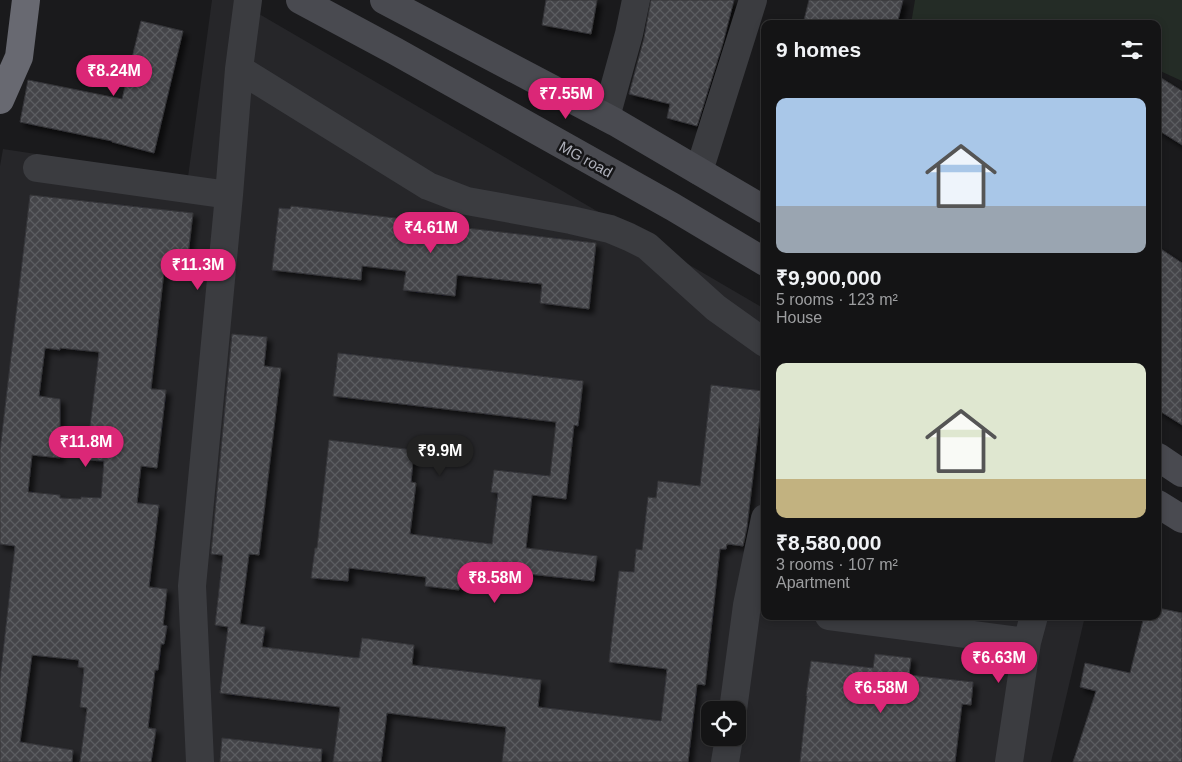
<!DOCTYPE html>
<html lang="en">
<head>
<meta charset="utf-8">
<style>
  :root { --surface:#141415; --page:#212122; --text:#f1f3f6; --muted:#9d9ea0; --line:#333334; --accent:#db2777 }
  body { margin:0; font-family:Arial,sans-serif; background:var(--page); color:var(--text); height:100vh; display:flex; flex-direction:column; font-size:19px; white-space:nowrap }
  * { box-sizing:border-box; margin:0 }
  p { font-size:16px; color:var(--muted) }
  .icon { flex:none; width:28px; height:28px; fill:none; stroke:currentColor; stroke-width:2; stroke-linecap:round; stroke-linejoin:round }
  .map { position:relative; flex:1; overflow:hidden }
  .sheet { position:absolute; left:761px; top:20px; width:400px; height:600px; display:flex; flex-direction:column; background:var(--surface); border-radius:10px; box-shadow:0 2px 8px #0003,0 0 0 1px var(--line) }
  .sheet>* { flex:none }
  .controls { position:absolute; left:701px; top:701px; display:grid; gap:10px }
  .controls a { display:grid; place-items:center; width:45px; height:45px; border-radius:10px; background:var(--surface); box-shadow:0 2px 8px #0003,0 0 0 1px var(--line); font-size:25px }
  .price { position:absolute; translate:-50% -42px; padding:0 11px; border-radius:18px; background:var(--accent); color:#fff; font-size:16px; line-height:32px; filter:drop-shadow(0 1px 2px #0008) }
  .price::after { content:''; position:absolute; left:50%; top:30px; width:15px; height:11px; margin-left:-8px; background:inherit; clip-path:polygon(0 0,100% 0,50% 100%) }
  .price.selected { background:#222; color:#fff }
  ul { padding:0; list-style:none }
  li { display:grid; align-content:center; gap:10px; height:265px; padding:0 15px }
  li span { display:grid; place-items:center; height:155px; border-radius:10px; color:#555 }
  li>.icon { margin-inline-start:auto }
  span .icon { width:90px; height:90px; fill:#fffc; stroke-width:1 }
  li b { font-size:21px }
  h2 { display:flex; justify-content:space-between; align-items:center; height:60px; padding:0 15px; font-size:21px }
  .map>svg:first-child { display:block }
</style>
</head>
<body>
<div class="map">
<svg width="1182" height="762" viewBox="0 0 1182 762">
  <defs>
    <pattern id="building-cross-hatch" width="8" height="8" patternUnits="userSpaceOnUse" patternTransform="scale(1.25)"><rect width="8" height="8" fill="#444549"/><path d="M0 0l8 8M0 8l8-8" fill="none" stroke="#5c5d61"/></pattern>
    <filter id="shadow"><feDropShadow dx="4.5" dy="4.5" stdDeviation="2.5" flood-color="#0009"/></filter>
  </defs>
  <rect width="100%" height="100%" fill="#1a1a1c"/>
  <path fill="#262629" fill-rule="evenodd" d="M212,0H235L765,309V616H1085L1051,762H0V166L3,149L188,177ZM710,710H738V738H710Z"/>
  <path fill="#242c26" d="M915,0H1182V81L1158,70V24H911Z"/>
  <path fill="url(#building-cross-hatch)" stroke="#343438" fill-rule="evenodd" filter="url(#shadow)" d="M546,0H597L591,34L542,25Z
    M651,0H734L723,43L697,126L667,118L670,104L629,94L644,38Z
    M809,0H903L897,24H803Z
    M141,21L183,31L154,153L112,142V141L20,122L28,80L122,99Z
    M1158,76L1182,91V145L1158,130Z
    M30,195L193,213L187,264L165,262L151,389L166,390L157,468L141,466L137,503L159,505L149,587L167,589L163,625L167,626L164,644H161L158,670H155L148,728L156,729L151,762H80L87,708L80,707L84,668L78,667L79,660L32,655L20,742L73,750L72,762H0V679L15,546L0,544V450ZM45,348L60,350V348L99,352L86,460L104,461L101,498L81,497V499L60,498V495L28,492L32,455L60,458V399L39,396Z
    M291,206L430,222L431,219L449,222V226L596,243L589,309L540,303L542,284L457,275L455,296L403,290L406,271L362,266L361,280L272,270L279,208L290,209Z
    M1158,247L1182,263V425L1158,410Z
    M232,334L267,337L264,366L281,368L259,555L249,554L240,624L265,627L262,647L359,658L362,638L414,645L412,665L541,680L538,707L661,721L667,669L609,662L619,571L634,572L636,549L642,550L648,497L656,498L658,481L700,486L711,385L763,391L747,527L743,546L727,544L726,549H720L705,685L697,684L688,762H502L506,727L387,713L381,762H333L340,707L220,693L228,627L215,625L223,555L211,554Z
    M338,353L583,381L578,426L574,425L566,499L532,495L526,548L597,556L594,581L462,567L459,590L425,586L426,577L349,568L348,581L311,578L315,548H317L329,440L414,450L411,482L416,483L410,534L492,544L498,493L491,492L494,470L550,476L556,422L333,396Z
    M1158,608L1182,613V762H1073L1096,691L1080,687L1085,663L1130,673L1144,616H1158Z
    M875,654L911,658L909,675L973,682L971,705L962,704L955,762H800L807,696H806L811,661L873,668Z
    M222,738L322,749L321,762H220Z"/>
  <g fill="none" stroke-linecap="round" stroke-linejoin="round">
    <path stroke="#3b3c40" stroke-width="28" d="M239,69L428,186L467,201L571,220L610,229L629,237L647,246L716,308L765,343
      M606,117L629,34L636,0
      M37,168L229,195
      M699,171L753,0
      M829,616L1027,642
      M733,710L747,605L765,518
      M200,762L192,586L229,195L239,69L248,0
      M725,762L729,738
      M1009,762L1027,642L1034,616"/>
    <path stroke="#494a50" stroke-width="28" d="M300,0L395,51L673,207L765,262
      M384,0L615,122L765,210
      M1158,457L1182,473
      M1158,504L1182,519"/>
    <path stroke="#686971" stroke-width="28" d="M0,100L19,57L26,0"/>
  </g>
  <g text-anchor="middle" dominant-baseline="central" stroke-width="5" stroke-linejoin="round" paint-order="stroke">
    <g font-size="15" fill="#aeb0ba" stroke="#151517">
      <text transform="translate(586 159) rotate(29)">MG road</text>
    </g>
  </g>
</svg>
<div class="controls">
<a><svg class="icon" aria-label="locate" viewBox="0 0 24 24"><circle cx="12" cy="12" r="6"/><path d="M12 2v4M12 18v4M2 12h4M18 12h4"/></svg></a>
</div>
<b class="price" style="left:114px;top:97px">₹8.24M</b>
<b class="price" style="left:566px;top:120px">₹7.55M</b>
<b class="price" style="left:431px;top:254px">₹4.61M</b>
<b class="price" style="left:198px;top:291px">₹11.3M</b>
<b class="price" style="left:86px;top:468px">₹11.8M</b>
<b class="price selected" style="left:440px;top:477px">₹9.9M</b>
<b class="price" style="left:495px;top:604px">₹8.58M</b>
<b class="price" style="left:999px;top:684px">₹6.63M</b>
<b class="price" style="left:881px;top:714px">₹6.58M</b>
<section class="sheet">
<h2>9 homes<svg class="icon" aria-label="filters" viewBox="0 0 24 24"><path d="M4 7h16M4 17h16"/><circle cx="9" cy="7" r="2"/><circle cx="15" cy="17" r="2"/></svg></h2>
<ul>
<li><span style="background:linear-gradient(#a9c7e8 70%,#9aa5b1 0)"><svg class="icon" aria-label="home" viewBox="0 0 24 24"><path d="M3 11l9-7 9 7M6 9v11h12V9"/></svg></span><div><b>₹9,900,000</b><p>5 rooms · 123 m²</p><p>House</p></div></li>
<li><span style="background:linear-gradient(#dfe7d0 75%,#c2b280 0)"><svg class="icon" aria-label="home" viewBox="0 0 24 24"><path d="M3 11l9-7 9 7M6 9v11h12V9"/></svg></span><div><b>₹8,580,000</b><p>3 rooms · 107 m²</p><p>Apartment</p></div></li>
</ul>
</section>
</div>
</body>
</html>
